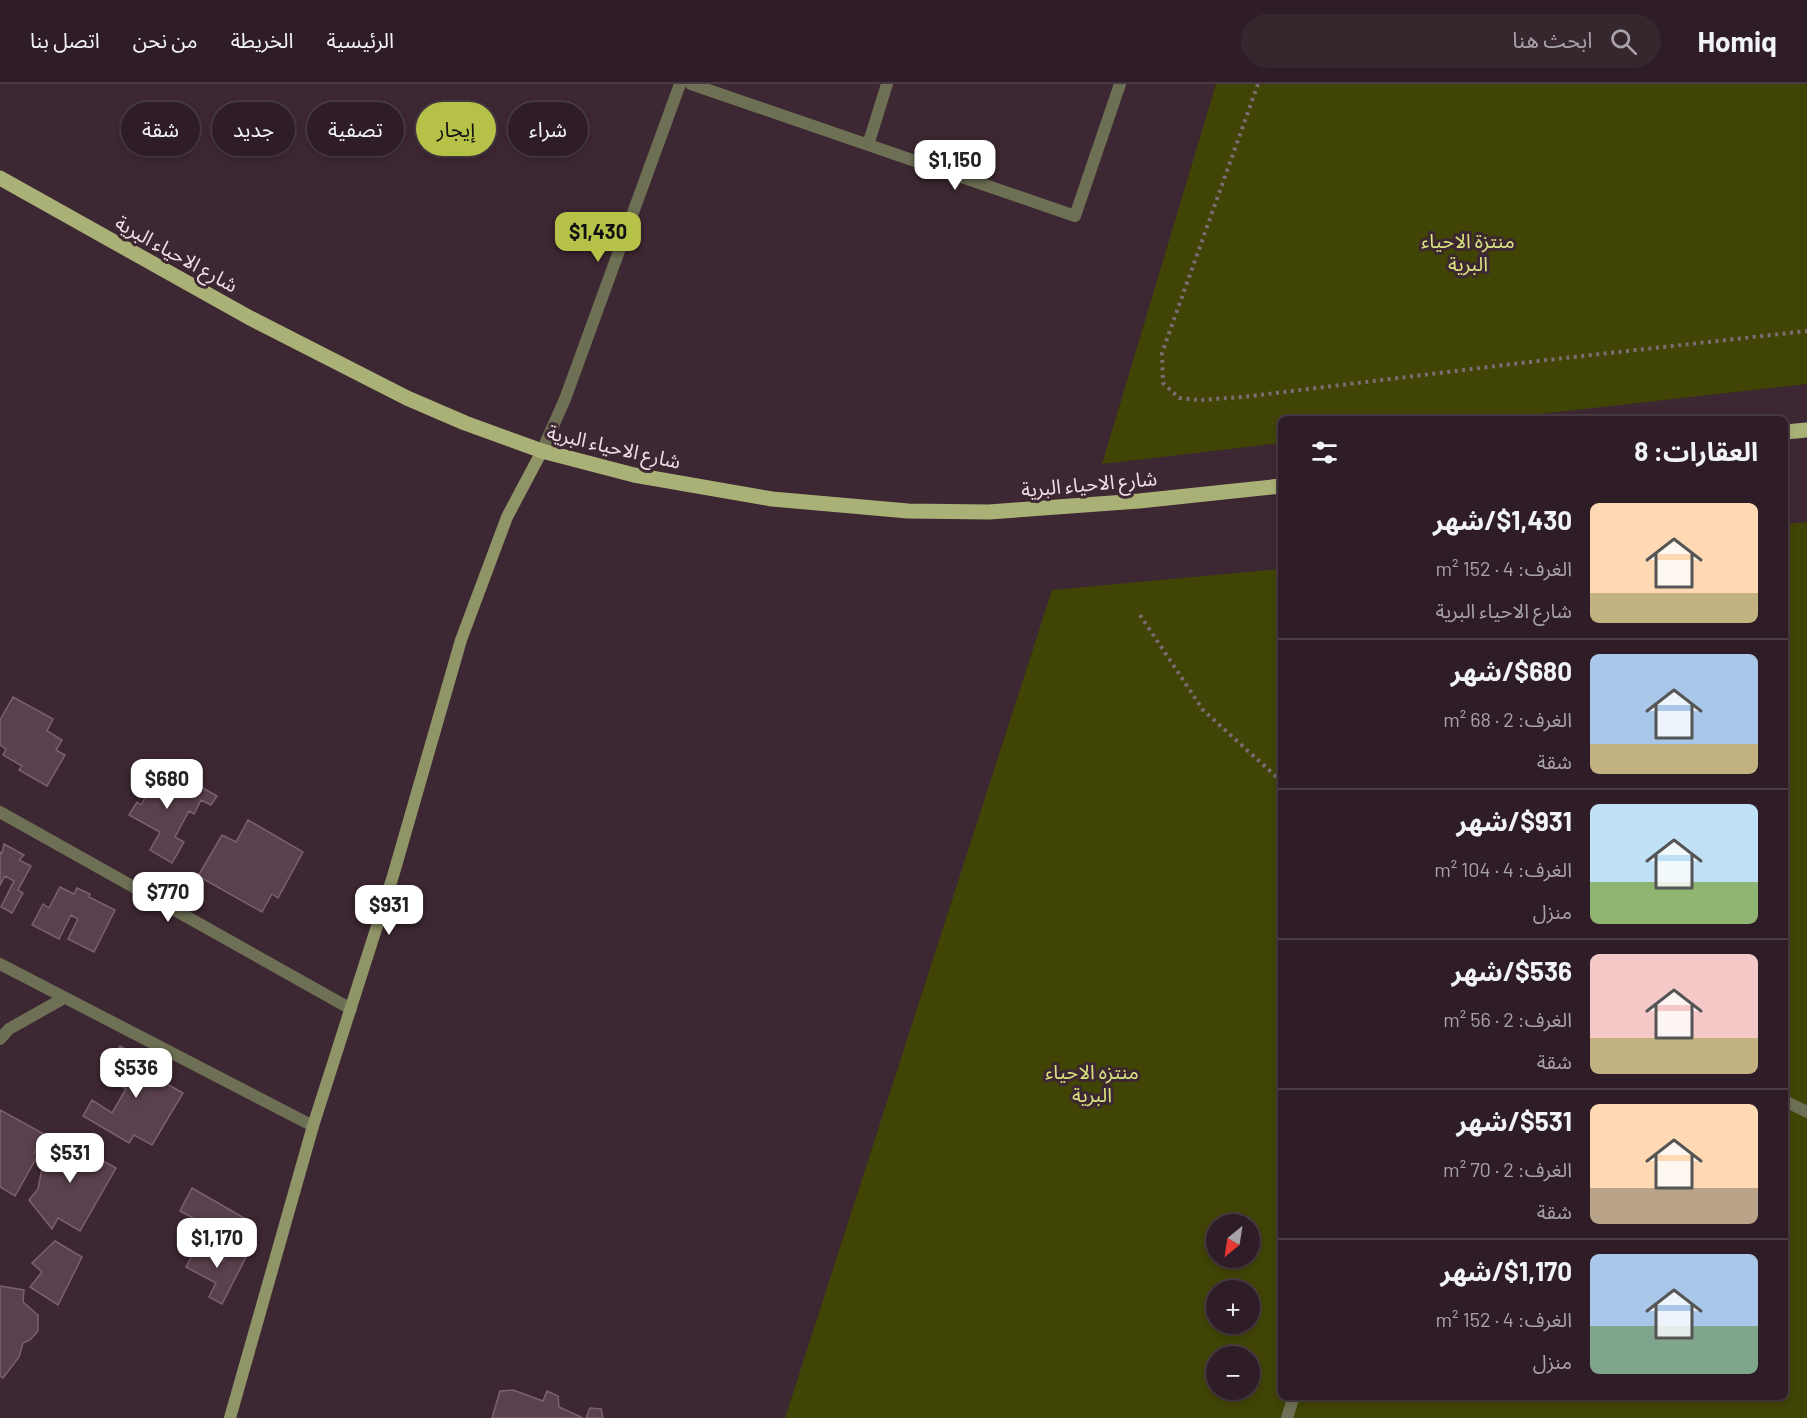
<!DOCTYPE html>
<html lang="ar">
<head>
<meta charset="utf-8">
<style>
  :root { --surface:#2e1d26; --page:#36262e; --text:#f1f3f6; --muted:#a7a2a7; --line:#493b43; --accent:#b6c148 }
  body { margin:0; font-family:Barlow,"Noto Sans Arabic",sans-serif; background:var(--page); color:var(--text); direction:rtl; height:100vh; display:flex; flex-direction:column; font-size:22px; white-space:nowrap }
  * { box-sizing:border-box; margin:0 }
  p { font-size:20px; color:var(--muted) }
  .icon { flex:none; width:33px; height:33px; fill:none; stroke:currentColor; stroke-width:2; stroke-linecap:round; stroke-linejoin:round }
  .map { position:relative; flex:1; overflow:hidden; direction:ltr }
  .sheet { position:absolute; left:1278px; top:332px; width:510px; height:984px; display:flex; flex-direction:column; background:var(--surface); border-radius:9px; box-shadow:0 3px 9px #0003,0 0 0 2px var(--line); direction:rtl }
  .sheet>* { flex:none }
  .top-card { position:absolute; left:18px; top:18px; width:570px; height:54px; direction:rtl; display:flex; gap:12px }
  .needle { width:39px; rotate:210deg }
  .controls { position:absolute; left:1206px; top:1130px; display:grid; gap:12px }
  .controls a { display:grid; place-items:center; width:54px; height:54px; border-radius:50%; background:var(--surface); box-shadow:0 3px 9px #0003,0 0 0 2px var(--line); font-size:30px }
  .price { position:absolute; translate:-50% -51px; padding:0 14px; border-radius:12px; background:#fff; color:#222; font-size:20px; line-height:39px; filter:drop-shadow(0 2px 3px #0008) }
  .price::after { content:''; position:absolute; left:50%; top:36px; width:18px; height:14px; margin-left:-9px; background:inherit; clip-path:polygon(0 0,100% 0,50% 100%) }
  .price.active { background:var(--accent); color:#111 }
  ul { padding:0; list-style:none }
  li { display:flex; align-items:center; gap:18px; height:150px; padding:0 30px }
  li+li { border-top:2px solid var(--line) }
  li span { display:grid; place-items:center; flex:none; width:168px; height:120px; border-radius:9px; color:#555 }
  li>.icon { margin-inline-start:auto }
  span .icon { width:72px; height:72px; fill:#fffc; stroke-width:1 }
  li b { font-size:26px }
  h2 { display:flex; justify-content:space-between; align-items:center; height:72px; padding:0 30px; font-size:26px }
  .chip { padding:0 21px; border-radius:27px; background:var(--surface); box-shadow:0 3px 9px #0003,0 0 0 2px var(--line); font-size:21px; line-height:54px }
  .chip.active { background:var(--accent); color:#111 }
  header { display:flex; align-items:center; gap:36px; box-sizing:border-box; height:84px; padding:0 30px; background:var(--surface); border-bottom:2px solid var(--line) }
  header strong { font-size:28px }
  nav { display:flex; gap:33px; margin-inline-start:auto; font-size:21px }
  .search { width:420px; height:54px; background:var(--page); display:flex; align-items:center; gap:15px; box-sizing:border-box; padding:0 21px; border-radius:33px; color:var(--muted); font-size:22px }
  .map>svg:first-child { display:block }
</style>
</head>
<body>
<header>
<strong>Homiq</strong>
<div class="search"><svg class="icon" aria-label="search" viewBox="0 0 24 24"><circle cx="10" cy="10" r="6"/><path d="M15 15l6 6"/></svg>ابحث هنا</div>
<nav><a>الرئيسية</a><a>الخريطة</a><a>من نحن</a><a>اتصل بنا</a></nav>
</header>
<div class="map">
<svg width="1807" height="1334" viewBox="0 0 1807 1334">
  <rect width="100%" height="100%" fill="#3d2732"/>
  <path fill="#404405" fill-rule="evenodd" d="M1216,0H1807V300L1503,334H1281V359L1102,380Z
    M1807,438V1334H785L1052,506L1281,485V1312H1785V440ZM1216,1140H1250V1173H1216ZM1216,1206H1250V1239H1216ZM1216,1272H1250V1305H1216Z"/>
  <path fill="#5a414d" stroke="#7c616e" stroke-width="1.5" d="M13,613L53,635L47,647L62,656L56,666L65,671L47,702L19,686L22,682L3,671L6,665L0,661V636Z
    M149,679L169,690L165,697L190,711L196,700L217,712L211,721L201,716L194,730L189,727L175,753L184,758L172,779L150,766L160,748L129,731L137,718L141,721L148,708L137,701Z
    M248,736L303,768L278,814L272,810L262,828L198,792L222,751L236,758Z
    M4,760L24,771L19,776L31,782L18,806L23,809L12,829L1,823L14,797L5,792L0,801V768L2,769Z
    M60,803L74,810L77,804L90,810L89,813L115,826L94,868L68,855L78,835L71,831L59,855L32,841L43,820L49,824Z
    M120,962L171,992L167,1000L183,1009L152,1061L134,1051L129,1059L83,1032L92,1016L112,1029L126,1005L103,992Z
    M0,1026L44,1050L34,1069L38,1071L15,1112L0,1103Z
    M59,1052L116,1084L80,1147L58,1134L52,1145L29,1116L38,1105L43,1079Z
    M192,1104L246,1135L229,1167L199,1150L204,1140L180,1127Z
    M55,1157L82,1173L58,1221L30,1203L42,1188L32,1179Z
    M209,1160L214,1165L212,1175L215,1180L218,1174L224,1177L231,1163L247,1171L222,1220L209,1213L216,1199L186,1183L197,1162Z
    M0,1202L24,1206L23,1218L38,1231V1247L30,1256L23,1259L19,1273L3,1294L0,1292Z
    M513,1306L543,1317L547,1307L558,1312L559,1323L583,1334H492L500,1307Z
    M590,1324L601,1325L603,1334H586Z"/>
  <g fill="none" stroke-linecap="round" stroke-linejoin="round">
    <path stroke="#7e6b74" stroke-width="4" stroke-dasharray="3 4.5" stroke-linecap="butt" d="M1258,0L1162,269L1163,299L1179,314L1200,316L1243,313L1529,278L1807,247
      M1140,531L1203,626L1281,697"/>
    <path stroke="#6d7054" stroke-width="12" d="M1785,1017L1807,1028
      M1287,1334L1294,1312"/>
    <path stroke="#6d7054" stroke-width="12" d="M691,0L1075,132L1120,0
      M868,61L887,0
      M542,367L565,315L680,0
      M0,728L351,925
      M0,880L313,1042
      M0,955L9,945L64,914"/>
    <path stroke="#8f9567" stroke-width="12" d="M230,1334L313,1042L393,792L461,556L507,433L542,367"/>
    <path stroke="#aab176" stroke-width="15" d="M0,94L250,234L407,314L465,339L542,367L634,391L772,415L908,427L989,428L1139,417L1281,402
      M1785,348L1807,346"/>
  </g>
  <g text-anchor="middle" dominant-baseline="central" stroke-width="6" stroke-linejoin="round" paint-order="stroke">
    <g font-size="20" fill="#d8e380" stroke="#3d2732">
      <text x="1468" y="156">منتزة الاحياء<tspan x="1468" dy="23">البرية</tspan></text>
      <text x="1092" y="987">منتزه الاحياء<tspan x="1092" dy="23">البرية</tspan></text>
    </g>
    <g font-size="20" fill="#eedee5" stroke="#3d2732">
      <text transform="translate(177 169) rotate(29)">شارع الاحياء البرية</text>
      <text transform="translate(614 362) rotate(13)">شارع الاحياء البرية</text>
      <text transform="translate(1089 399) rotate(-5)">شارع الاحياء البرية</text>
    </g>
  </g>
</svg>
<div class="controls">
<a><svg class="needle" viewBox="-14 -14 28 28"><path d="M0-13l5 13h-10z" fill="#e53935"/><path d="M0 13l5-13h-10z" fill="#a7a2a7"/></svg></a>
<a>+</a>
<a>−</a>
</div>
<b class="price" style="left:955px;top:107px">$1,150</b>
<b class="price active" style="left:598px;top:179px">$1,430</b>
<b class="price" style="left:167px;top:726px">$680</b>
<b class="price" style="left:168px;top:839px">$770</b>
<b class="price" style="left:389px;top:852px">$931</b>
<b class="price" style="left:136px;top:1015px">$536</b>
<b class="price" style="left:70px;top:1100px">$531</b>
<b class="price" style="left:217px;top:1185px">$1,170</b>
<div class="top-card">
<a class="chip">شراء</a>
<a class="chip active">إيجار</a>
<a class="chip">تصفية</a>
<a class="chip">جديد</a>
<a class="chip">شقة</a>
</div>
<section class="sheet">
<h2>العقارات: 8<svg class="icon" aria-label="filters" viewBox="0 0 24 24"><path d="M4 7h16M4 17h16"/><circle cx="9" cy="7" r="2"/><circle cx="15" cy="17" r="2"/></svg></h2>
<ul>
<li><span style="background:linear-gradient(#ffd9b3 75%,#c2b280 0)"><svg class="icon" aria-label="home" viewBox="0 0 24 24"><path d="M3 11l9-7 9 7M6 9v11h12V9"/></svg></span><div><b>$1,430/شهر</b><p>الغرف: 4 · 152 m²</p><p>شارع الاحياء البرية</p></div></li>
<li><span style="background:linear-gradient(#a9c7e8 75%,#c2b280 0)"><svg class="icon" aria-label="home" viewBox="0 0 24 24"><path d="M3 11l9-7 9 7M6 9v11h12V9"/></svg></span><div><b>$680/شهر</b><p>الغرف: 2 · 68 m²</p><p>شقة</p></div></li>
<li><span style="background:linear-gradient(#bfe0f5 65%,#8fb573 0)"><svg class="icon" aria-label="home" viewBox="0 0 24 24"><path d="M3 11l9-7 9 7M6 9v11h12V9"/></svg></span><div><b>$931/شهر</b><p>الغرف: 4 · 104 m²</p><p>منزل</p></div></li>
<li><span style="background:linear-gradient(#f6c9c9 70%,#c2b280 0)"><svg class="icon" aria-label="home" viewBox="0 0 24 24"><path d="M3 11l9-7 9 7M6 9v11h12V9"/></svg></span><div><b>$536/شهر</b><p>الغرف: 2 · 56 m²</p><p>شقة</p></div></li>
<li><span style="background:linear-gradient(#ffd9b3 70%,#b9a48a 0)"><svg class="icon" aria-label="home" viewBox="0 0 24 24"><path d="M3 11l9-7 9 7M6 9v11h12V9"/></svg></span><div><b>$531/شهر</b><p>الغرف: 2 · 70 m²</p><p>شقة</p></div></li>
<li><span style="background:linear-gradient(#a9c7e8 60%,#7fa58c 0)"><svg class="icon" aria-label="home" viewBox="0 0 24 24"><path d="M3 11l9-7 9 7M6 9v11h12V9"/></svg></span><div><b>$1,170/شهر</b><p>الغرف: 4 · 152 m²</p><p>منزل</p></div></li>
</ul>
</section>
</div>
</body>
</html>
